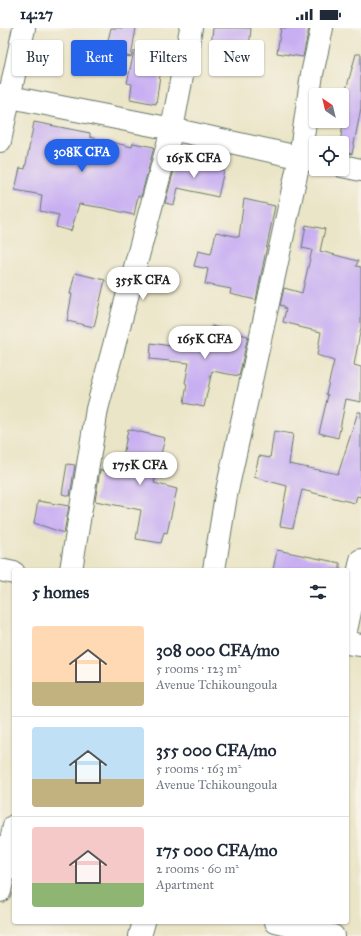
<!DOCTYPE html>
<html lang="en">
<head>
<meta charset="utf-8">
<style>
  :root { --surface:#fff; --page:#f6f6f7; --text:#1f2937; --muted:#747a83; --line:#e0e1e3; --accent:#2563eb }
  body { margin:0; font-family:"IM FELL Great Primer",serif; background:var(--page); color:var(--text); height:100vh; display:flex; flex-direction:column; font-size:15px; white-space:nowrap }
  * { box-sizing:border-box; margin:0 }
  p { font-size:13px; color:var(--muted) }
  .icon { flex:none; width:22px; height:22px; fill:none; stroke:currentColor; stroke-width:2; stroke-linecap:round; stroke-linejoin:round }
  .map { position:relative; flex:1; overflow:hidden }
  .panel { position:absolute; left:12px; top:540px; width:337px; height:356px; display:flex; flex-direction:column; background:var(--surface); border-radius:4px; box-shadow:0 1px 3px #0004 }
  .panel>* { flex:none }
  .banner { position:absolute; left:12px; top:12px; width:337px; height:36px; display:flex; gap:8px }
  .needle { width:26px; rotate:325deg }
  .fabs { position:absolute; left:309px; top:60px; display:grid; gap:8px }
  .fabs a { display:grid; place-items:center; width:40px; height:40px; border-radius:4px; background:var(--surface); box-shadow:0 1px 3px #0004; font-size:20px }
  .price { position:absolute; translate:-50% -34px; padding:0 9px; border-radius:14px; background:#fff; color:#222; font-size:13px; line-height:26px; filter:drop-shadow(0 1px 2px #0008) }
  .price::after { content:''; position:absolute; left:50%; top:24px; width:12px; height:9px; margin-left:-6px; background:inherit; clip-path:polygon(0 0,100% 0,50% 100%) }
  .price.selected { background:var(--accent); color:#fff }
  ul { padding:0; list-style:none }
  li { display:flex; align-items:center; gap:12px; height:100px; padding:0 20px }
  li+li { border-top:1px solid var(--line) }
  li span { display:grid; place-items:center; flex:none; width:112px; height:80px; border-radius:4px; color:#555 }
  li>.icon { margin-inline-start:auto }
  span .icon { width:48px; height:48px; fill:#fffc; stroke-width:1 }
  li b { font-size:17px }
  h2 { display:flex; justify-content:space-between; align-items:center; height:48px; padding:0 20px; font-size:17px }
  .chip { padding:0 14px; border-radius:4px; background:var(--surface); box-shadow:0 1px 3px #0004; font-size:14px; line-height:36px }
  .chip.selected { background:var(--accent); color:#fff }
  .status { display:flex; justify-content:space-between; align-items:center; height:28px; padding:0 20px; background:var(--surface); direction:ltr }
  .status svg { height:11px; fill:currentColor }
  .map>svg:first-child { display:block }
</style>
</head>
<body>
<div class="status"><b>14:27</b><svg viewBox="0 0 49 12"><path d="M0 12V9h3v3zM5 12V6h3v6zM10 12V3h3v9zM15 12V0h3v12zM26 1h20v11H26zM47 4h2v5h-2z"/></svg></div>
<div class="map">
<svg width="361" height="908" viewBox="0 0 361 908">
  <rect width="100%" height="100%" fill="#f7f3e8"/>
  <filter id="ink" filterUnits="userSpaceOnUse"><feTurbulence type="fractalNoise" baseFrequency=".025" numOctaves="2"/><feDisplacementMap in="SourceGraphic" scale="8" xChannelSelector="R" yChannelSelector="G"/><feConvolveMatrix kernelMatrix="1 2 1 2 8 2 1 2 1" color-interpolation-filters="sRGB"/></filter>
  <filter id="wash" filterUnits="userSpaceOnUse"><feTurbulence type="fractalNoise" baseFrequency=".012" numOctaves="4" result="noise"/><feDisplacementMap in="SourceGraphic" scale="16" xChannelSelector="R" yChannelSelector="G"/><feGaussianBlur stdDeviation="0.9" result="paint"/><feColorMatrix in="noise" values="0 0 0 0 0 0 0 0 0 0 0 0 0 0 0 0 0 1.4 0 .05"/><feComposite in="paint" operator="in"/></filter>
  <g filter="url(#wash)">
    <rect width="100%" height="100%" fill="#ebe5c8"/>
    <g id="blocks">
      <path fill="#c8aff2" d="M111,0H136L131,29L105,24Z
        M213,0H251L249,21L211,17Z
        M281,0H309L303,29L277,25Z
        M134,23L163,26L156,76L130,71L132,56L127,55Z
        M356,26H361V80L352,126L342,124V115H340L347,69H344Z
        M34,94L90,105V109L132,119L133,115L154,119L141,169L138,168L134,187L104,180L79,176L71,203L56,199L59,187L40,183L42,167L15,162L20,140L25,141Z
        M179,124L185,125L183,133L224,142L218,169L178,160L174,177L165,175Z
        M244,171L275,178L256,272L230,266L231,261L205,256L208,241L194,238L198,223L211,226L216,204L239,209Z
        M306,197L325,201L320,223L358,233L356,238L361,239V299L354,337L361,339V374L346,371L338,410L319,405L328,367L326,366L334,333L317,327L321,304L299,299V298L283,294L286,281L284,280V278L280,277L284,260L302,265L312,222L302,220Z
        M75,245L105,252L94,299L67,293L72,266H70Z
        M212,298L228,303L248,308L239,348L212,343L204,379L184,375L187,356L185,355L189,335L150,331L151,315L190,321L191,309L209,312Z
        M358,384H361V469L357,468L355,475L302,462L293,500L280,498L287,458L254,449L259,428L270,430L274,403L293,406L289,436L338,446Z
        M128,401L165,410L154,455L177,461L167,505L164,504L161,515L136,511L141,482L95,473L100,442L120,445Z
        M67,436L75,437L70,468L62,466Z
        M38,473L69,478L64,505L34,495Z
        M277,522L340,535V542H273Z"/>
    </g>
  </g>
  <g filter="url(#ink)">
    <use href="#blocks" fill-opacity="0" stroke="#667868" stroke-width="1"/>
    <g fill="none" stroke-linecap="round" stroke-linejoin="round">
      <defs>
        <path id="minor" d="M0,67L172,101L316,133
          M0,113L24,0
          M342,138L361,142
          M0,542L14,545
          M71,542L97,381L172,101L191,0
          M214,542L226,467L300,129L312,46L322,0
          M347,598L361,532
          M347,615L361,617
          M0,863L14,798
          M276,894L333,908
          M140,908L144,894"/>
      </defs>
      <use href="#minor" stroke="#667868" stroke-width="24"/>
      <use href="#minor" stroke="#fff" stroke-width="22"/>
    </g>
  </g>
</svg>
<div class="fabs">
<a><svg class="needle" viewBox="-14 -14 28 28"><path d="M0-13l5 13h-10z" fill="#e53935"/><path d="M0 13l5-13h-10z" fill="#747a83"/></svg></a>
<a><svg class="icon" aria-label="locate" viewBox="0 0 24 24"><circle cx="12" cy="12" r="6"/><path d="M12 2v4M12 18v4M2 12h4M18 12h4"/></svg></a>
</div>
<b class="price selected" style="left:82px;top:145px">308K CFA</b>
<b class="price" style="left:194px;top:151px">165K CFA</b>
<b class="price" style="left:143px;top:273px">355K CFA</b>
<b class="price" style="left:205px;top:332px">165K CFA</b>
<b class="price" style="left:140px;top:458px">175K CFA</b>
<div class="banner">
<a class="chip">Buy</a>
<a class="chip selected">Rent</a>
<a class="chip">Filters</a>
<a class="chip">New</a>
</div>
<section class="panel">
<h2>5 homes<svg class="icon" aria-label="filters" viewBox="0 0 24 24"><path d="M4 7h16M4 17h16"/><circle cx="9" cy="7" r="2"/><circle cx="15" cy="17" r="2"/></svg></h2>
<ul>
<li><span style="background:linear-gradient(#ffd9b3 70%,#c2b280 0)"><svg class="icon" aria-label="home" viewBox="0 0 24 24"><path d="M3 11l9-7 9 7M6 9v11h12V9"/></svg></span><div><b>308 000 CFA/mo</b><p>5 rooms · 123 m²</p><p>Avenue Tchikoungoula</p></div></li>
<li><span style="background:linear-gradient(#bfe0f5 65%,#c2b280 0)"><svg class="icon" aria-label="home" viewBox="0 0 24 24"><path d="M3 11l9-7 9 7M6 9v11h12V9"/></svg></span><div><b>355 000 CFA/mo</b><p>5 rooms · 163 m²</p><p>Avenue Tchikoungoula</p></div></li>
<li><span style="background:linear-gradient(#f6c9c9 70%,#8fb573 0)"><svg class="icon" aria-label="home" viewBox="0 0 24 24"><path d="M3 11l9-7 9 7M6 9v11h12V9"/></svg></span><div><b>175 000 CFA/mo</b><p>2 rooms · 60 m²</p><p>Apartment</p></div></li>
</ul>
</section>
</div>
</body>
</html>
